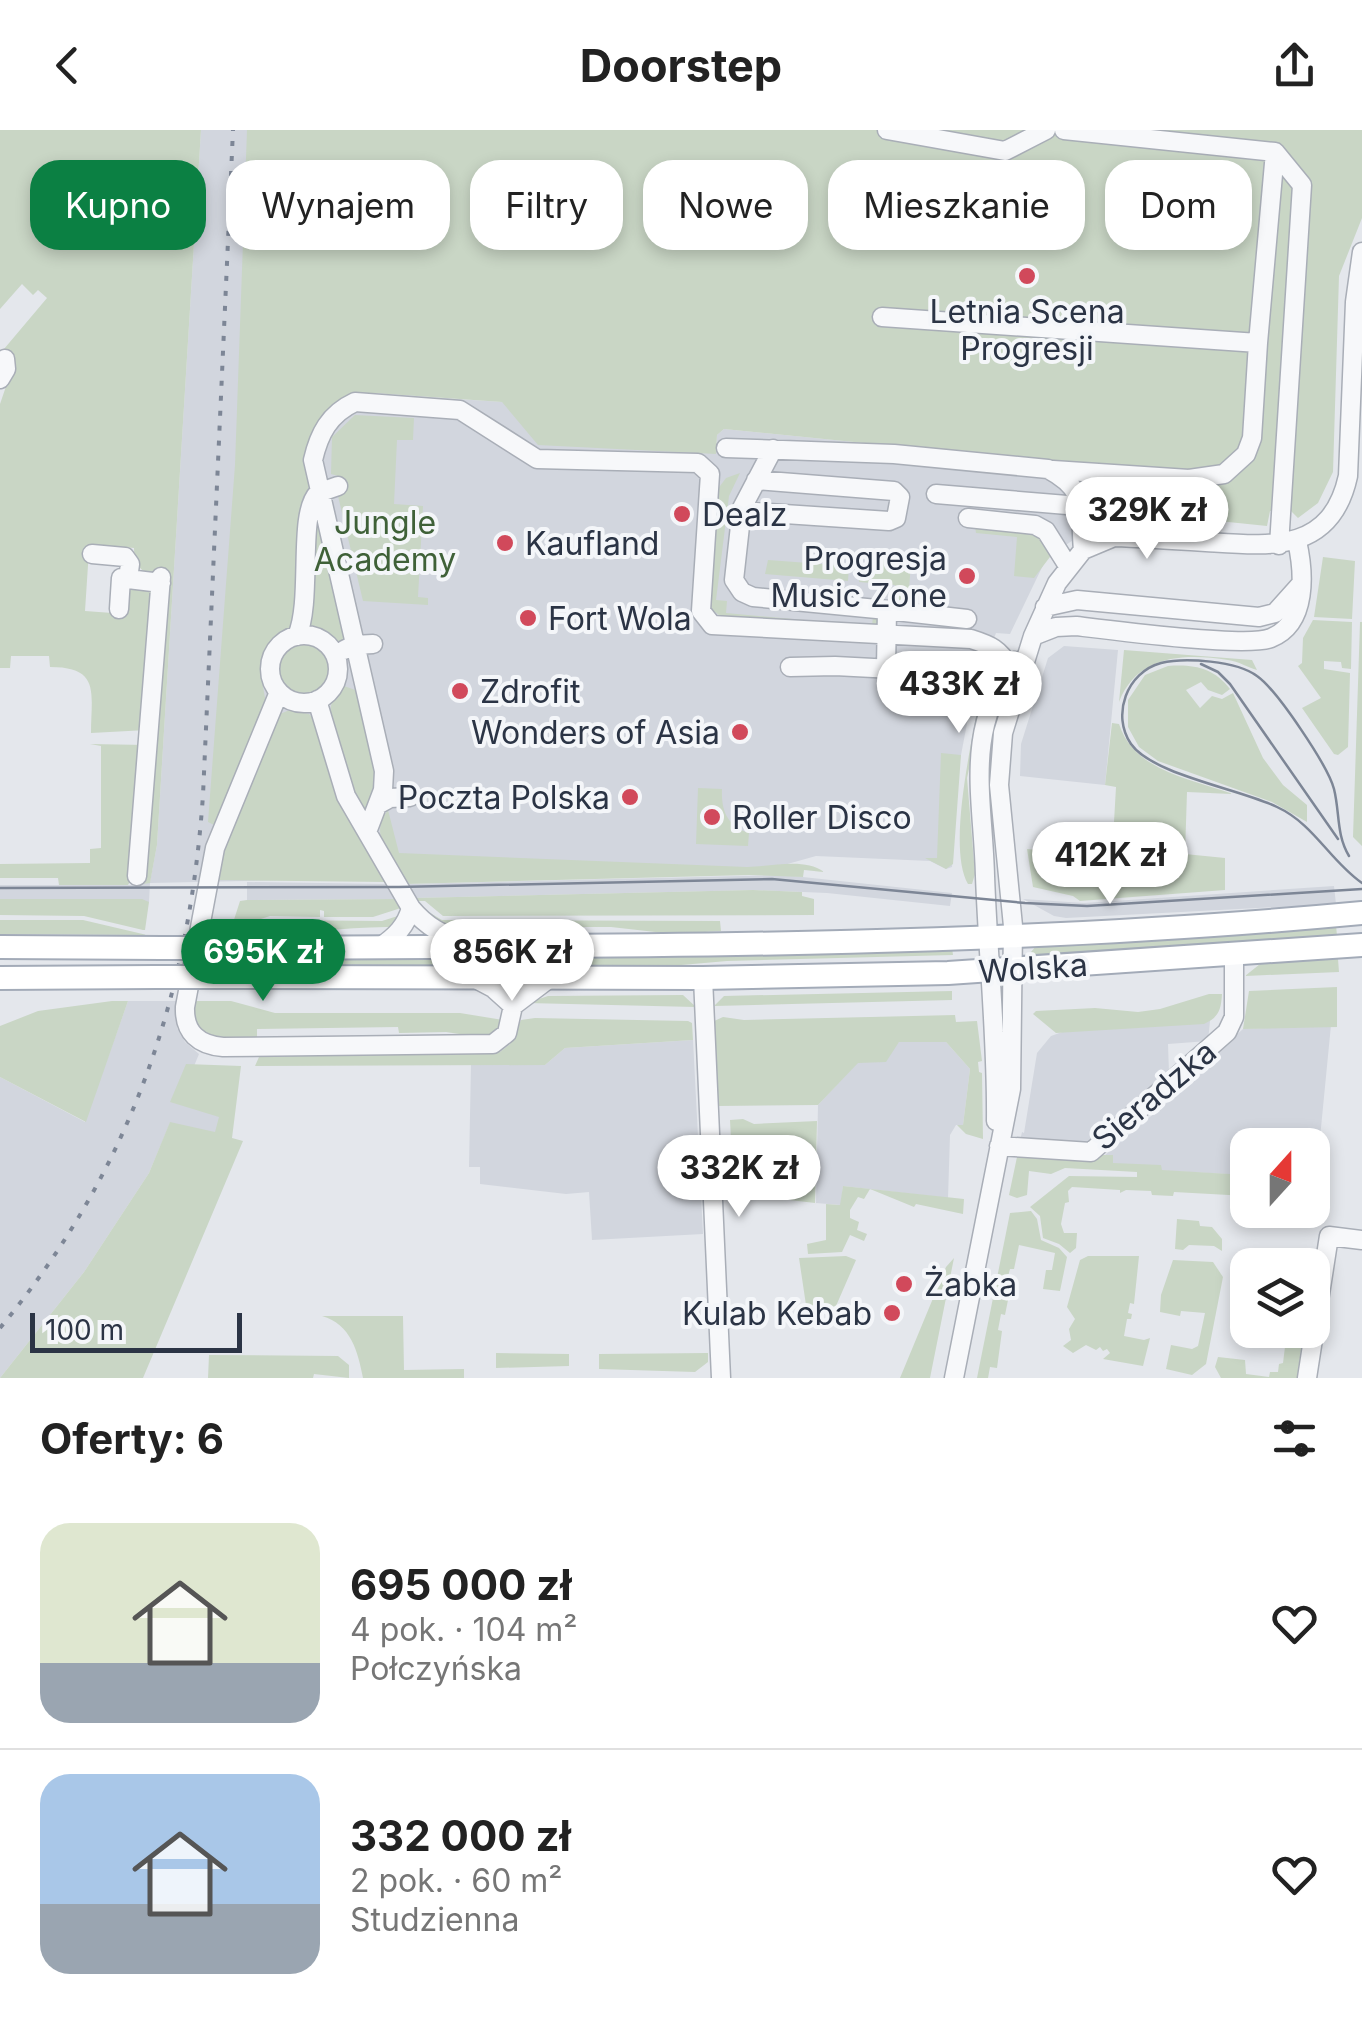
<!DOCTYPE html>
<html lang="pl">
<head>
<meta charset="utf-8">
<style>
  :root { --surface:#fff; --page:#f6f6f6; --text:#222; --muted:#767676; --line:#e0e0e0; --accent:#0b8043 }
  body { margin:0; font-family:Inter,sans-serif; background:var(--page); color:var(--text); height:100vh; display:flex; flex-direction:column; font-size:38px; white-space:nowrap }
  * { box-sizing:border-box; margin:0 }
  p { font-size:32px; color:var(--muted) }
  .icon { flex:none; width:55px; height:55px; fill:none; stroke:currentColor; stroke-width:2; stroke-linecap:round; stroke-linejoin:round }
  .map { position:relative; height:1248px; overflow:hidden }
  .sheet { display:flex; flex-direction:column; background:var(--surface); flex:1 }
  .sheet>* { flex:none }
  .banner { position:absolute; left:30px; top:30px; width:1302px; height:90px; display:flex; gap:20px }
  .needle { width:65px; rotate:21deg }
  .buttons { position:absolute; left:1230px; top:998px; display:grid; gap:20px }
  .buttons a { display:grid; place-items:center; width:100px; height:100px; border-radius:20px; background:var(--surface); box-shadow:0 5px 15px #0003; font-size:50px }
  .scale { position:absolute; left:30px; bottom:25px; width:212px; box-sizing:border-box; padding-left:10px; border:5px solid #2b3445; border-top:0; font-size:28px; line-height:35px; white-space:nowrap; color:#2b3445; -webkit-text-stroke:8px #f4f6f9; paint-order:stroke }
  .price { position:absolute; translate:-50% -85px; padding:0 22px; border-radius:35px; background:#fff; color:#222; font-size:32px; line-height:65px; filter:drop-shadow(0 2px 5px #0008) }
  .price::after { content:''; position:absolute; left:50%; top:60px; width:30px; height:22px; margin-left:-15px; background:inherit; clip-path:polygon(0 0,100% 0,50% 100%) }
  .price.on { background:var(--accent); color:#fff }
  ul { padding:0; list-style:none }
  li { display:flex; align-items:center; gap:30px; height:250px; padding:0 40px }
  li+li { border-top:2px solid var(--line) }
  li span { display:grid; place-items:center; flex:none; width:280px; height:200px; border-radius:30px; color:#555 }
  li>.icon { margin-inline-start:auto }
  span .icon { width:120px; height:120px; fill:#fffc; stroke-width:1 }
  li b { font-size:42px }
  h2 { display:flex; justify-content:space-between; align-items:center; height:120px; padding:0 40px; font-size:42px }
  .tag { padding:0 35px; border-radius:30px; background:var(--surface); box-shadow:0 5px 15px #0003; font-size:35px; line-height:90px }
  .tag.on { background:var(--accent); color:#fff }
  header { display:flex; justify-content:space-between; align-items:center; height:130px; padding:0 40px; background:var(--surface); font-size:45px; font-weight:700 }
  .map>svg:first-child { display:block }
</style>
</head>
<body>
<header><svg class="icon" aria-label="back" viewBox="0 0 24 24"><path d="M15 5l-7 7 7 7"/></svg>Doorstep<svg class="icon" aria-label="share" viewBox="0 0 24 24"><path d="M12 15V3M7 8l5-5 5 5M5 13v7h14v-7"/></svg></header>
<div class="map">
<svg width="1362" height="1248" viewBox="0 0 1362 1248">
  <rect width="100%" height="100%" fill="#e4e7ec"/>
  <path fill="#d2d6de" d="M201,0H286L277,257L502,272L716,323L717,305L724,299L1094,336L1084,384L1093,396L1046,429L1010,504L996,503L984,535L978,536L957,646L952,737L946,739L930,731L816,726L766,740L150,753L149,772L0,769V755H141L150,752L157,715Z
    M1064,516L1118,520L1105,655L1020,646L1021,614L1048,528Z
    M784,745L952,763L950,776L827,763L753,760L414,768L406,754Z
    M247,752L387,754L396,769L247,770Z
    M1334,756L1336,774L1066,788L1054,786L1023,769L1084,773Z
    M128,871H179L177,898L185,912L199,924L180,970L223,986L217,1005L170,993L149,1043L84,1142L0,1248V947L85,992Z
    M1210,891L1208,911L1168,914L1169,943L1087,1016L1019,1015L1022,1002L1024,1003L1037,923L1051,906L1065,901Z
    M1331,895L1316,1049H1313L1312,1015H1248L1247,1045L1091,1037L1203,942L1204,934L1243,899Z
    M693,910L703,1104L592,1110L589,1062L566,1064L480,1054V1037H469L471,934L545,935L565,918Z
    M899,912H946L970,939L963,995H956L950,1005L948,1068L843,1056L841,1075L816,1073L818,975L858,932Z"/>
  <path fill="#c9d6c5" d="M0,0H201L157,715L150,753L137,755L141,742L165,448C145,445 134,439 134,418L115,416L114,422L89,420L85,481L126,484L131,456L158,459L147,600L91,603C91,563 101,537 50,537L49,526H11L10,538H0V274L15,230L13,223L4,219L47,168L38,160L33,165L22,154L0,179Z
    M247,0H1362V88L1339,146L1333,342L1318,373L1298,388L1291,381H1270L1267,396L1122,381L1084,384L1093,336L724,299L717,305L716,324L538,315L502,272L374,263L352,268L308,346L310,355L303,368L298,488L294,498L280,505L264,523L261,545L266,574L216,696L208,692L235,335Z
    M355,285L414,288L413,310H397L394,374L423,376L418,467L428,468V475L363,471L338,366V346L331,344L332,307Z
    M740,343L729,366L716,470L727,471L726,483L872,496L873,486L878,485V498L725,490L709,477L717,360L726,348Z
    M317,382L347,509L340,515L309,496Z
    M975,397L1041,403L1053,423L1034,448L1014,446L1017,407L976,403Z
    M1323,427L1355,431L1352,489L1314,487Z
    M768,430L849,436L848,451L765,444Z
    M881,430L911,432L908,473L895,470V455L859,452L860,437L880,438Z
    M1313,490L1352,492L1351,539L1342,538L1341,532L1324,531V539L1350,543L1348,617L1338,625L1334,624L1302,578L1321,568L1298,536L1302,533L1303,508Z
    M1360,492H1362V716L1353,707Z
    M278 539a26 26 0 1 1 52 0a26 26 0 1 1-52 0Z
    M1124,520L1252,530L1257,540C1249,538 1238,531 1228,530C1184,523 1137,525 1119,572Z
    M1168,536C1194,534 1214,538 1230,559L1222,565L1208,560L1201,552L1186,560L1200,578L1212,566L1222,569L1233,563L1263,628L1283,655L1307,675V692L1272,672L1158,631L1139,617L1128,597V570L1145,545Z
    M344,556L358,561C370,607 384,639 367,685C353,665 327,600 331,576C333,568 339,561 344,556Z
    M981,559L984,571L967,648L975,744L972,754H968C946,716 974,604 981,559Z
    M290,580L309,584L317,593L335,663L386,752L216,750L230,701L277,585Z
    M1112,593L1119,594C1134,641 1191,649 1233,664L1187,662L1185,724L1225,728V760L1080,771L1073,766L1033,757L1027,719L1112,727L1116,657L1105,655Z
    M90,614L146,615L136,742L128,755H59L58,748H0V734L90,733V719L101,718V616Z
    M941,623L961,625L953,734L946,739L925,728H937Z
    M698,658L722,659C721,680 727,696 749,703L748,716L696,714Z
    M388,680L399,723L747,737C770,737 804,727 824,742L804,740L803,747L749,745L406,754C393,731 367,705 388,680Z
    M753,760L802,762V766L814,769V785L443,786L425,771H417L414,768Z
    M0,769H142L149,772L145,800H143L84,786L0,785Z
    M396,769L401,778L373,787H324V781L320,780V787L270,786L231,799L240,771L247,770Z
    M422,778L442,790L720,791L721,801L673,804L611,797H443Z
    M401,785L392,797H387C336,798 286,805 235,804L271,790L382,791Z
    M0,790H83L147,805L0,804Z
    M1336,795L1337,806L1035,827L1031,822L1036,816Z
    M952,818L953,825L727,831L670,836L205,834L206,831L870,824Z
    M1338,829L1339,842L1245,846L1260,834Z
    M1337,857V897L1243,899L1249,861Z
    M952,861V870L714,876L724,866Z
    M1209,864H1222C1221,880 1219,887 1204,894L1056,903L1033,884L1036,881L1095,878L1138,882L1160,879Z
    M683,865L696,877L527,873L548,866Z
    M112,871H128L86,992L0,947V896L38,881Z
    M193,871H231L275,883H460L503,890L499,899L486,908L446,902L399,903L398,897L257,899V909H219L203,904L194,891Z
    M955,885L956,892L977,891L982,931L978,932L979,942L982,943L983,1009L966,1004L957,995H963L970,939L946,912H899L886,932L858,933L818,975L717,976L712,892L723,887L744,890Z
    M535,888L688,891L692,893L693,910L565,918L545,935L255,936L259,927L436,922L488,924L500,922L510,914L521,890Z
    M186,934L241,936L232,1008L243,1011L143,1248H0L84,1142L149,1043L170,992L215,1002L219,987L170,972Z
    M743,989L754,994L817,991L815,1073L756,1066L734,1067L730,990Z
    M1101,1025H1113V1033L1161,1035L1162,1040L1247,1045V1066L1174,1062L1173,1066L1152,1065L1151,1061L1126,1060L1120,1063V1060L1072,1057L1068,1061L1069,1072L1065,1073L1061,1094L1064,1103H1077L1076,1118L1070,1123L1059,1114L1043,1108L1040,1086L1030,1077L1069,1046L1137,1047V1042L1065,1038L1051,1044L1029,1041L1027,1065L1017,1068L1009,1065L1017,1027L1080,1030Z
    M843,1056L964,1069L963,1084L916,1074L914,1077L870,1059L864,1069L858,1067L850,1080V1088L859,1092L857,1100L867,1104L864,1111L850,1105L842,1122L808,1124L807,1114L826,1110V1074L840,1075Z
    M1031,1081L1037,1089L1041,1110L1059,1118L1067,1127L1060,1161L1043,1159L1046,1140H1052L1055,1123L1019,1115L1014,1139H1010L1006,1154L1011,1155L1005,1185L1001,1184L998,1200L1002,1201L997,1238L990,1237L988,1248H977L1010,1083Z
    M1177,1089L1199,1091L1200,1096L1212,1097L1222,1109V1121L1214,1116L1189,1115L1183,1120L1175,1119Z
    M846,1126L856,1130L836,1176L820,1180L806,1175L799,1128Z
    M1088,1126H1139L1134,1174L1130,1173L1128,1183L1132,1184L1131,1189H1127L1124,1206L1144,1210L1150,1208L1143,1236L1103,1229L1110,1223L1107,1219L1103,1221L1100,1217L1096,1220L1086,1215L1073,1223L1063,1216L1071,1210L1069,1199L1075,1189L1067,1177L1080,1130Z
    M954,1128L930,1248H900L946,1137Z
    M1173,1130L1213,1132L1223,1147L1206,1234L1192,1245L1166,1239L1171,1215L1192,1219L1198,1216L1205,1183L1181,1181L1180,1186L1160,1182L1161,1165Z
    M322,1186H403L404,1240L464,1239V1248H363C358,1222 351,1194 322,1186Z
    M1285,1200H1304L1297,1248H1221L1215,1237L1218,1227L1245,1230L1246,1244L1269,1247L1270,1242H1278L1279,1234L1283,1233L1285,1217L1280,1216Z
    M496,1223L569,1224V1236L496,1238Z
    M708,1223V1232L695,1242L599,1239V1224Z
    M209,1225L338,1226L349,1235V1248L314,1244L313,1248H208Z"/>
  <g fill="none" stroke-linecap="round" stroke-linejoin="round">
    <defs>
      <path id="minor" d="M887,0L1005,21L1046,0
        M1064,0L1275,22L1302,55L1279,415
        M882,187L1258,213L1275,22
        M0,249L6,239L5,229
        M726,318L894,324L1048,339C1089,361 1079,378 1083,420
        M773,319L742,378L734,450L742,462L753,467L887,480L886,538
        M1053,340L1189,349L1224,344L1246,324L1252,308L1258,213
        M936,364L1079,376
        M741,381L889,391L896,388L900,367L894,361L756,350
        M968,388L1035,395L1046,401L1068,436
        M92,424L125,427L130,434L128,449L161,453
        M1045,477L1077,470L1259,487L1275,483L1300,455
        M119,479L121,448L128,449
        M887,480L967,489
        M270 539a34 34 0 1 1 68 0a34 34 0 1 1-68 0Z
        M297,506C313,470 297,384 318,363L338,356
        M1033,506L1056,497L1076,496C1109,500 1248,518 1271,508C1308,493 1304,442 1297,411
        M344,520L354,515L373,514
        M790,537L835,536L989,544L1006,560
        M279,562L215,718L185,877C184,903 199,915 223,917L493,914L507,903L513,876L550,848
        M317,570L346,666L411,778C427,797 442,805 466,812
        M379,674L390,668L410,667
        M367,702L383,660L384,641L313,330C319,304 329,284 355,272L460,280L537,329L698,333L710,344L701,481L712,495L971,509C990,515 1000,519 1010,538
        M137,746L161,447
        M380,817C396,806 406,796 411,778
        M474,848L493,858L513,876
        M703,848L721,1248
        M996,991C997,909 988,828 985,746C983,666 963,602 1015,531
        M999,1016L1091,1022L1227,902L1234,887V825
        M954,1248L1011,959L1013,796L999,655L1003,603L1033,506L1057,453L1083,420L1114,407C1144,408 1175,410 1206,412C1269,416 1331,424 1348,346L1355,172L1362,122
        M1307,1248L1329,1106L1362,1110"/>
      <path id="major" d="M0,817L162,818
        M209,818C594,816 978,819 1362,783
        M202,847L703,848L948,843L1362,815
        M0,848L156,847"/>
    </defs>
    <use href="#minor" stroke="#a9aeb7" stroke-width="21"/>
    <use href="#major" stroke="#a3abb8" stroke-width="26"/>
    <use href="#minor" stroke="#f7f8fa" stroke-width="18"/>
    <use href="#major" stroke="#fff" stroke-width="22"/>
    <path stroke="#7d8696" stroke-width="2.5" d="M1201,534L1218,542L1230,554L1338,709
      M1349,726C1336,704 1340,683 1334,659C1328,636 1277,560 1257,546C1237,531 1185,527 1161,533C1127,542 1111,585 1131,614C1153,645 1240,659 1277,677C1314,694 1330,731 1362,753
      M0,758L399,757L772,749L1025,773L1087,776L1362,759"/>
    <path stroke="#7d8696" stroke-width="4" stroke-dasharray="5 10" stroke-linecap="butt" d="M0,1198C130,1041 189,868 203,665L233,0"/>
    <defs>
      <path id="major-bridge" d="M162,818H209
        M156,847H202"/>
    </defs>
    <use href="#major-bridge" stroke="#a3abb8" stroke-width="26" stroke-linecap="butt"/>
    <use href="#major-bridge" stroke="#fff" stroke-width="22"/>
  </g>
  <g fill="#d1495b" stroke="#f4f6f9" stroke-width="4">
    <circle cx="1027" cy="146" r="10"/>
    <circle cx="682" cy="384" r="10"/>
    <circle cx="505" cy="413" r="10"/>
    <circle cx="967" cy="446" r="10"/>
    <circle cx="528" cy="488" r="10"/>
    <circle cx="460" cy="561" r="10"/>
    <circle cx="740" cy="602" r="10"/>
    <circle cx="630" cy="667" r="10"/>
    <circle cx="712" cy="687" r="10"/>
    <circle cx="904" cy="1154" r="10"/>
    <circle cx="892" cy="1183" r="10"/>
  </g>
  <g text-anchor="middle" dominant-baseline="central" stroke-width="8" stroke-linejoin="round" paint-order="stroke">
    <g font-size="32" fill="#2b3445" stroke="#f4f6f9" text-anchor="start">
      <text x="1027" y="181" text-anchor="middle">Letnia Scena<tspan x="1027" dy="37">Progresji</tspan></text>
      <text x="702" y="384">Dealz</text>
      <text x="525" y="413">Kaufland</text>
      <text x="947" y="428" text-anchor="end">Progresja<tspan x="947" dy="37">Music Zone</tspan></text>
      <text x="548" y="488">Fort Wola</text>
      <text x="480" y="561">Zdrofit</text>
      <text x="720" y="602" text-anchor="end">Wonders of Asia</text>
      <text x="610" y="667" text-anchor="end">Poczta Polska</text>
      <text x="732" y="687">Roller Disco</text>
      <text x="924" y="1154">Żabka</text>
      <text x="872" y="1183" text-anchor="end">Kulab Kebab</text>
    </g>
    <g font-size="32" fill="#3f6138" stroke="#f4f6f9">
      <text x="385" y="392">Jungle<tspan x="385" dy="37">Academy</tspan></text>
    </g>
    <g font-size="32" fill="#2b3445" stroke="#f4f6f9">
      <text transform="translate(1033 838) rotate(-4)">Wolska</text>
      <text transform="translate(1154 965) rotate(-40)">Sieradzka</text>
    </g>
  </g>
</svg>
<div class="buttons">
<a><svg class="needle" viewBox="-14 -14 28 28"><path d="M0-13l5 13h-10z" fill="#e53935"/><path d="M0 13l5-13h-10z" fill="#767676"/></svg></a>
<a><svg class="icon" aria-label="layers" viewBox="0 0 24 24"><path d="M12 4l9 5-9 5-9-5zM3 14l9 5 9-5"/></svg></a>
</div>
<div class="scale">100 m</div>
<b class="price" style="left:1147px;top:432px">329K zł</b>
<b class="price" style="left:959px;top:606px">433K zł</b>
<b class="price" style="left:1110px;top:777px">412K zł</b>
<b class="price on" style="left:263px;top:874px">695K zł</b>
<b class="price" style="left:512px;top:874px">856K zł</b>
<b class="price" style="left:739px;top:1090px">332K zł</b>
<div class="banner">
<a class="tag on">Kupno</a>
<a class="tag">Wynajem</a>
<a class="tag">Filtry</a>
<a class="tag">Nowe</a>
<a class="tag">Mieszkanie</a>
<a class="tag">Dom</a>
</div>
</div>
<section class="sheet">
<h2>Oferty: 6<svg class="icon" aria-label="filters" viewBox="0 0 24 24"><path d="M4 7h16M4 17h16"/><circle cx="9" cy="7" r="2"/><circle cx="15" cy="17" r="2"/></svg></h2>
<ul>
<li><span style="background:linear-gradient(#dfe7d0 70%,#9aa5b1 0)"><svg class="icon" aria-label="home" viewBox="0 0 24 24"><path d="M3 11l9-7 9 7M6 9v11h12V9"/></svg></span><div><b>695 000 zł</b><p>4 pok. · 104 m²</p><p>Połczyńska</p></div><svg class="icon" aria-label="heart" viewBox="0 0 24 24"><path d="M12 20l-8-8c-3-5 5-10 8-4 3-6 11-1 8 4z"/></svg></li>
<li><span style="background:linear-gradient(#a9c7e8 65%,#9aa5b1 0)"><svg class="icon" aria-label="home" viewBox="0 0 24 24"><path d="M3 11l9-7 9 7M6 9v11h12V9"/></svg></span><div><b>332 000 zł</b><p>2 pok. · 60 m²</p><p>Studzienna</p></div><svg class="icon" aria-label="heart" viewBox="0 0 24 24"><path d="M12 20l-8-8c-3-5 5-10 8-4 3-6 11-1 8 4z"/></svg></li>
</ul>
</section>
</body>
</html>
